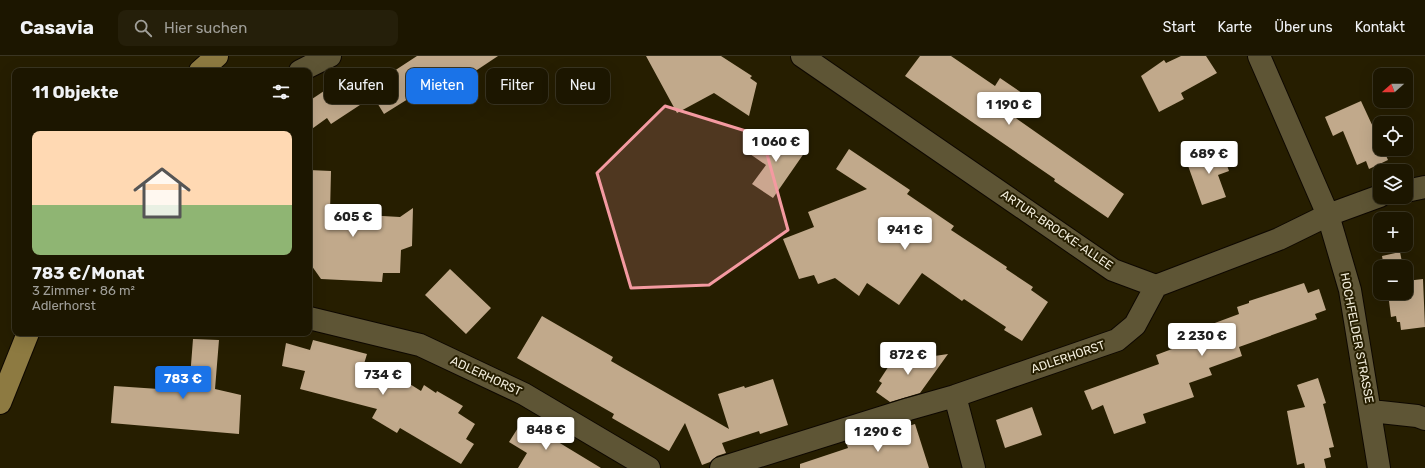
<!DOCTYPE html>
<html lang="de">
<head>
<meta charset="utf-8">
<style>
  :root { --surface:#1c1600; --page:#251f0a; --text:#f1f3f6; --muted:#a09f99; --line:#3a3522; --accent:#1a73e8 }
  body { margin:0; font-family:Rubik,sans-serif; background:var(--page); color:var(--text); height:100vh; display:flex; flex-direction:column; font-size:15px; white-space:nowrap }
  * { box-sizing:border-box; margin:0 }
  p { font-size:13px; color:var(--muted) }
  .icon { flex:none; width:22px; height:22px; fill:none; stroke:currentColor; stroke-width:2; stroke-linecap:round; stroke-linejoin:round }
  .map { position:relative; flex:1; overflow:hidden }
  .panel { position:absolute; left:12px; top:12px; width:300px; height:268px; display:flex; flex-direction:column; background:var(--surface); border-radius:8px; box-shadow:0 4px 16px #0002,0 0 0 1px var(--line) }
  .panel>* { flex:none }
  .top-card { position:absolute; left:324px; top:12px; width:380px; height:36px; display:flex; gap:8px }
  .needle { width:26px; rotate:249deg }
  .buttons { position:absolute; left:1373px; top:12px; display:grid; gap:8px }
  .buttons a { display:grid; place-items:center; width:40px; height:40px; border-radius:8px; background:var(--surface); box-shadow:0 4px 16px #0002,0 0 0 1px var(--line); font-size:20px }
  .price { position:absolute; translate:-50% -34px; padding:0 9px; border-radius:4px; background:#fff; color:#222; font-size:13px; line-height:26px; filter:drop-shadow(0 1px 2px #0008) }
  .price::after { content:''; position:absolute; left:50%; top:24px; width:12px; height:9px; margin-left:-6px; background:inherit; clip-path:polygon(0 0,100% 0,50% 100%) }
  .price.current { background:var(--accent); color:#fff }
  ul { padding:0; list-style:none }
  li { display:grid; align-content:center; gap:8px; height:212px; padding:0 20px }
  li span { display:grid; place-items:center; height:124px; border-radius:8px; color:#555 }
  li>.icon { margin-inline-start:auto }
  span .icon { width:72px; height:72px; fill:#fffc; stroke-width:1 }
  li b { font-size:17px }
  h2 { display:flex; justify-content:space-between; align-items:center; height:48px; padding:0 20px; font-size:17px }
  .chip { padding:0 14px; border-radius:8px; background:var(--surface); box-shadow:0 4px 16px #0002,0 0 0 1px var(--line); font-size:14px; line-height:36px }
  .chip.current { background:var(--accent); color:#fff }
  header { display:flex; align-items:center; gap:24px; box-sizing:border-box; height:56px; padding:0 20px; background:var(--surface); border-bottom:1px solid var(--line) }
  header strong { font-size:19px }
  nav { display:flex; gap:22px; margin-inline-start:auto; font-size:14px }
  .search { width:280px; height:36px; background:var(--page); display:flex; align-items:center; gap:10px; box-sizing:border-box; padding:0 14px; border-radius:8px; color:var(--muted); font-size:15px }
  .map>svg:first-child { display:block }
</style>
</head>
<body>
<header>
<strong>Casavia</strong>
<div class="search"><svg class="icon" aria-label="search" viewBox="0 0 24 24"><circle cx="10" cy="10" r="6"/><path d="M15 15l6 6"/></svg>Hier suchen</div>
<nav><a>Start</a><a>Karte</a><a>Über uns</a><a>Kontakt</a></nav>
</header>
<div class="map">
<svg width="1425" height="412" viewBox="0 0 1425 412">
  <rect width="100%" height="100%" fill="#261e00"/>
  <path fill="#c1a98b" d="M417,0H498L447,34L440,23L384,58L368,32Z
    M646,0H721L752,20L750,22L757,27L749,60L714,37L677,57Z
    M920,0H951L995,30L1000,22L1022,37L1010,58L1124,138L1108,162L1054,125L1055,123L905,20Z
    M1181,0H1206L1217,17L1181,37L1184,43L1159,56L1141,20L1164,4L1166,7Z
    M345,21L363,47L331,68L327,62L309,75V45Z
    M1361,45L1380,86V93H1383L1388,104L1369,113L1366,105L1357,109L1343,75L1333,80L1325,61Z
    M785,78L807,93L773,142L752,128L766,109L750,98L761,81L776,91Z
    M1221,92L1229,115L1218,119L1226,141L1202,149L1186,104Z
    M849,93L910,134L907,138L954,170L951,174L1007,211L1006,213L1033,231L1031,234L1048,246L1022,285L1004,274L1006,271L964,243L962,245L922,217L899,249L867,227L859,240L835,222L818,228L814,219L799,223L783,183L814,171L808,156L867,133L836,113Z
    M309,114L331,115L330,157L400,161L413,152L412,190L401,194L400,217H383L382,226L321,223L309,206Z
    M1400,196L1403,211H1384L1382,200Z
    M450,213L491,252L466,278L425,239Z
    M1423,223L1425,271L1401,274L1400,266H1397L1396,260L1391,261L1388,237H1406V225Z
    M1304,227L1308,237L1319,233L1326,254L1315,258L1317,263L1239,291L1242,300L1209,312L1212,319L1189,327L1194,341L1143,358L1146,367L1114,378L1103,349L1092,354L1084,335L1159,308L1156,299L1199,283L1196,274L1239,258L1237,251L1249,247V245Z
    M542,260L613,301L611,305L729,373L718,338L744,330L745,332L773,323L788,369L760,378L759,375L722,387L726,397L717,400L710,406L702,409L685,367L669,395L612,362L614,358L517,302Z
    M193,283L219,284L215,333L241,339L239,378L111,367L114,330L189,335Z
    M313,284L367,298L364,308L389,315L421,335L424,329L436,337L437,335L463,350L458,357L475,368L466,383L474,388L461,408L400,372L397,377L372,362L377,353L300,333L305,315L282,310L286,287L310,294Z
    M900,293L914,303L948,298L920,337L890,346L876,336L882,327L879,325Z
    M1318,322L1326,347L1323,348L1334,391L1329,392L1331,401L1324,403L1326,412H1305L1304,407L1297,409L1287,355L1305,351L1297,329Z
    M1032,351L1042,379L1005,392L996,364Z
    M523,364L540,375L601,412H518L527,397L509,386Z
    M915,368L929,412H800V408L848,392L847,389Z"/>
  <g fill="none" stroke-linecap="round" stroke-linejoin="round">
    <defs>
      <path id="minor" d="M802,0L1113,214L1156,230L1279,183L1328,159L1380,140
        M1259,0L1328,159L1350,234L1379,412
        M300,15L330,0
        M1406,135L1425,131
        M309,262L420,289L524,338L649,412
        M955,340L974,412
        M1371,355L1417,360L1425,363
        M721,412L909,353L955,340L1117,284L1135,269L1156,230"/>
      <path id="major" d="M200,15L217,0
        M0,347L28,277"/>
    </defs>
    <use href="#minor" stroke="#0e0800" stroke-width="24"/>
    <use href="#major" stroke="#0e0800" stroke-width="24"/>
    <use href="#minor" stroke="#5e5535" stroke-width="22"/>
    <use href="#major" stroke="#8d7a41" stroke-width="22"/>
  </g>
  <path fill="#f49aa1" fill-opacity="0.2" stroke="#f49aa1" stroke-width="3" stroke-linejoin="round" d="M665,50L762,80L788,174L709,229L631,232L597,117Z"/>
  <g text-anchor="middle" dominant-baseline="central" stroke-width="4" stroke-linejoin="round" paint-order="stroke">
    <g font-size="12" fill="#f2eddb" stroke="#261e00">
      <text transform="translate(1057 174) rotate(34)">ARTUR-BROCKE-ALLEE</text>
      <text transform="translate(1357 282) rotate(79)">HOCHFELDER STRASSE</text>
      <text transform="translate(1068 301) rotate(-19)">ADLERHORST</text>
      <text transform="translate(486 320) rotate(25)">ADLERHORST</text>
    </g>
  </g>
</svg>
<div class="buttons">
<a><svg class="needle" viewBox="-14 -14 28 28"><path d="M0-13l5 13h-10z" fill="#e53935"/><path d="M0 13l5-13h-10z" fill="#a09f99"/></svg></a>
<a><svg class="icon" aria-label="locate" viewBox="0 0 24 24"><circle cx="12" cy="12" r="6"/><path d="M12 2v4M12 18v4M2 12h4M18 12h4"/></svg></a>
<a><svg class="icon" aria-label="layers" viewBox="0 0 24 24"><path d="M12 4l9 5-9 5-9-5zM3 14l9 5 9-5"/></svg></a>
<a>+</a>
<a>−</a>
</div>
<b class="price" style="left:1009px;top:70px">1 190 €</b>
<b class="price" style="left:776px;top:107px">1 060 €</b>
<b class="price" style="left:1209px;top:119px">689 €</b>
<b class="price" style="left:353px;top:182px">605 €</b>
<b class="price" style="left:905px;top:195px">941 €</b>
<b class="price" style="left:1202px;top:301px">2 230 €</b>
<b class="price" style="left:908px;top:320px">872 €</b>
<b class="price" style="left:383px;top:340px">734 €</b>
<b class="price current" style="left:183px;top:344px">783 €</b>
<b class="price" style="left:546px;top:395px">848 €</b>
<b class="price" style="left:878px;top:397px">1 290 €</b>
<div class="top-card">
<a class="chip">Kaufen</a>
<a class="chip current">Mieten</a>
<a class="chip">Filter</a>
<a class="chip">Neu</a>
</div>
<section class="panel">
<h2>11 Objekte<svg class="icon" aria-label="filters" viewBox="0 0 24 24"><path d="M4 7h16M4 17h16"/><circle cx="9" cy="7" r="2"/><circle cx="15" cy="17" r="2"/></svg></h2>
<ul>
<li><span style="background:linear-gradient(#ffd9b3 60%,#8fb573 0)"><svg class="icon" aria-label="home" viewBox="0 0 24 24"><path d="M3 11l9-7 9 7M6 9v11h12V9"/></svg></span><div><b>783 €/Monat</b><p>3 Zimmer · 86 m²</p><p>Adlerhorst</p></div></li>
</ul>
</section>
</div>
</body>
</html>
